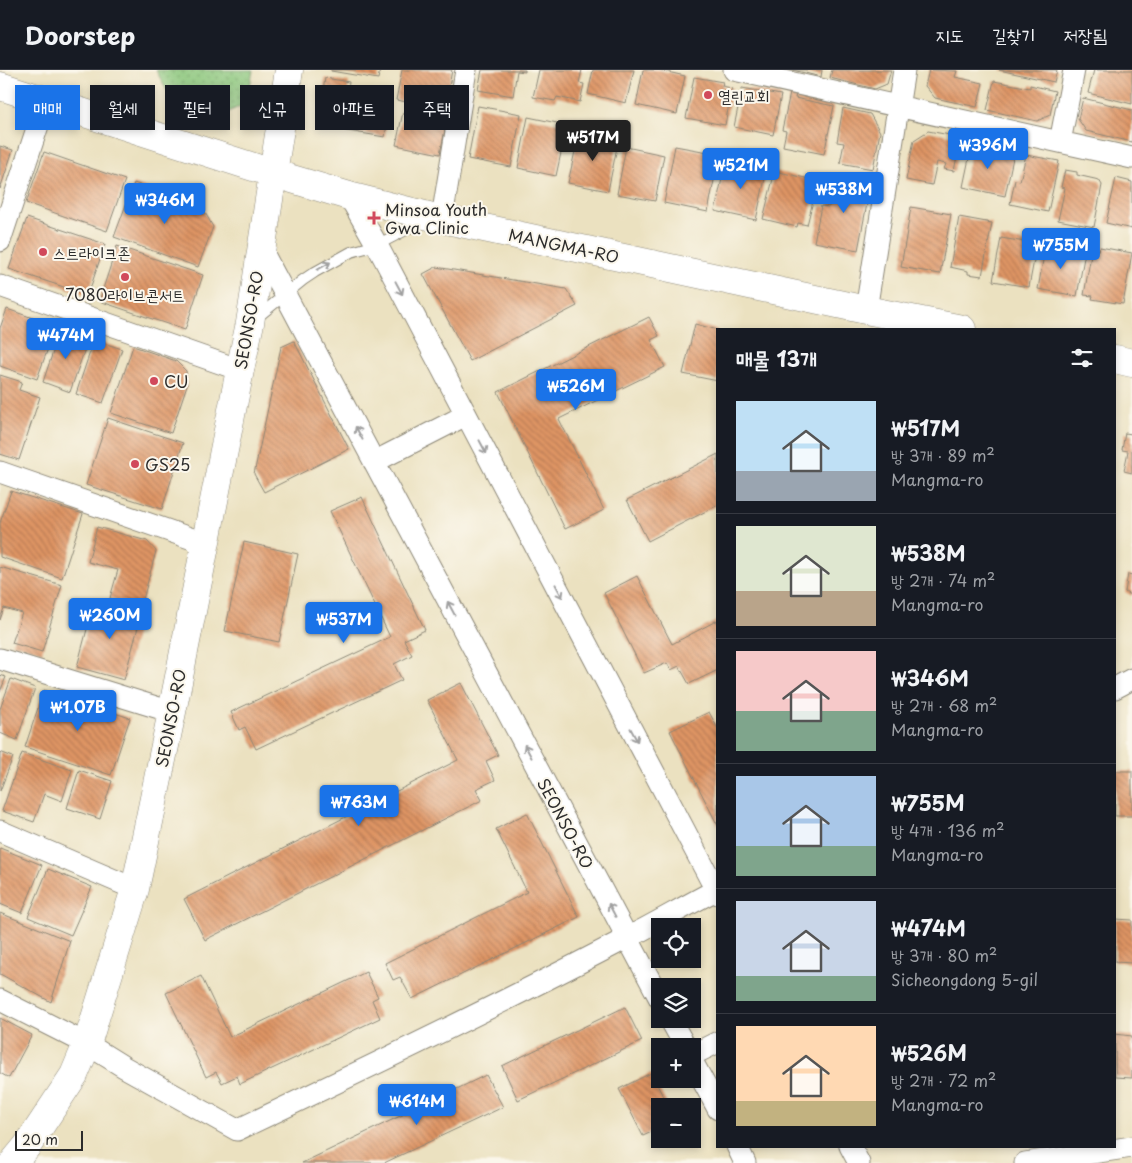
<!DOCTYPE html>
<html lang="ko">
<head>
<meta charset="utf-8">
<style>
  :root { --surface:#171b24; --page:#242831; --text:#f1f3f6; --muted:#9ea1a6; --line:#363941; --accent:#1a73e8 }
  body { margin:0; font-family:"Playpen Sans","Poor Story",sans-serif; background:var(--page); color:var(--text); height:100vh; display:flex; flex-direction:column; font-size:19px; white-space:nowrap }
  * { box-sizing:border-box; margin:0 }
  p { font-size:16px; color:var(--muted) }
  .icon { flex:none; width:28px; height:28px; fill:none; stroke:currentColor; stroke-width:2; stroke-linecap:round; stroke-linejoin:round }
  .map { position:relative; flex:1; overflow:hidden }
  .drawer { position:absolute; left:716px; top:258px; width:400px; height:820px; display:flex; flex-direction:column; background:var(--surface); border-radius:0px; box-shadow:0 2px 8px #0003 }
  .drawer>* { flex:none }
  .top-card { position:absolute; left:15px; top:15px; width:475px; height:45px; display:flex; gap:10px }
  .controls { position:absolute; left:651px; top:848px; display:grid; gap:10px }
  .controls a { display:grid; place-items:center; width:50px; height:50px; border-radius:0px; background:var(--surface); box-shadow:0 2px 8px #0003; font-size:25px }
  .scale { position:absolute; left:15px; bottom:12px; width:68px; box-sizing:border-box; padding-left:5px; border:2px solid #2b2b2b; border-top:0; font-size:14px; line-height:18px; white-space:nowrap; color:#2b2b2b; -webkit-text-stroke:4px #fbf7ec; paint-order:stroke }
  .price { position:absolute; translate:-50% -42px; padding:0 11px; border-radius:5px; background:var(--accent); color:#fff; font-size:16px; line-height:32px; filter:drop-shadow(0 1px 2px #0008) }
  .price::after { content:''; position:absolute; left:50%; top:30px; width:15px; height:11px; margin-left:-8px; background:inherit; clip-path:polygon(0 0,100% 0,50% 100%) }
  .price.selected { background:#222; color:#fff }
  ul { padding:0; list-style:none }
  li { display:flex; align-items:center; gap:15px; height:125px; padding:0 20px }
  li+li { border-top:1px solid var(--line) }
  li span { display:grid; place-items:center; flex:none; width:140px; height:100px; border-radius:0px; color:#555 }
  li>.icon { margin-inline-start:auto }
  span .icon { width:60px; height:60px; fill:#fffc; stroke-width:1 }
  li b { font-size:21px }
  h2 { display:flex; justify-content:space-between; align-items:center; height:60px; padding:0 20px; font-size:21px }
  .tag { padding:0 18px; border-radius:0px; background:var(--surface); box-shadow:0 2px 8px #0003; font-size:18px; line-height:45px }
  .tag.selected { background:var(--accent); color:#fff }
  header { display:flex; align-items:center; gap:30px; box-sizing:border-box; height:70px; padding:0 25px; background:var(--surface); border-bottom:1px solid var(--line) }
  header strong { font-size:24px }
  nav { display:flex; gap:28px; margin-inline-start:auto; font-size:18px }
  .map>svg:first-child { display:block }
</style>
</head>
<body>
<header>
<strong>Doorstep</strong>
<nav><a>지도</a><a>길찾기</a><a>저장됨</a></nav>
</header>
<div class="map">
<svg width="1132" height="1093" viewBox="0 0 1132 1093">
  <defs>
    <pattern id="park-dots" width="8" height="8" patternUnits="userSpaceOnUse" patternTransform="scale(1.25)"><rect width="8" height="8" fill="#8ac67b"/><path d="M2 2h.1M6 6h.1" fill="none" stroke="#71a165" stroke-width="1.8" stroke-linecap="round"/></pattern>
    <pattern id="building-back-hatch" width="6" height="6" patternUnits="userSpaceOnUse" patternTransform="scale(1.25)"><rect width="6" height="6" fill="#de9464"/><path d="M-1 5l2 2M0 0l6 6M5-1l2 2" fill="none" stroke="#b47953"/></pattern>
  </defs>
  <rect width="100%" height="100%" fill="#fbf7ec"/>
  <filter id="ink" filterUnits="userSpaceOnUse"><feTurbulence type="fractalNoise" baseFrequency=".02" numOctaves="2"/><feDisplacementMap in="SourceGraphic" scale="10" xChannelSelector="R" yChannelSelector="G"/><feConvolveMatrix kernelMatrix="1 2 1 2 8 2 1 2 1" color-interpolation-filters="sRGB"/></filter>
  <filter id="wash" filterUnits="userSpaceOnUse"><feTurbulence type="fractalNoise" baseFrequency=".0096" numOctaves="4" result="noise"/><feDisplacementMap in="SourceGraphic" scale="20" xChannelSelector="R" yChannelSelector="G"/><feGaussianBlur stdDeviation="1.12" result="paint"/><feColorMatrix in="noise" values="0 0 0 0 0 0 0 0 0 0 0 0 0 0 0 0 0 1.4 0 .05"/><feComposite in="paint" operator="in"/></filter>
  <g filter="url(#wash)">
    <rect width="100%" height="100%" fill="#ebe1c0"/>
    <path fill="url(#park-dots)" stroke="#5a7853" d="M156,0H253L247,33L218,47L167,21Z"/>
    <g id="blocks">
      <path fill="url(#building-back-hatch)" d="M331,0H380L378,9L331,1Z
        M402,0H452L445,39L396,30Z
        M482,0H525V2L517,1L513,26L478,20Z
        M539,0H582L579,13L584,14L580,32L557,27L555,31L533,27Z
        M593,0H634L626,33L588,24Z
        M643,0H659L685,6L677,44L636,35Z
        M793,0H822L821,7Z
        M832,0H891L887,14L875,19L830,8Z
        M929,0L957,1L955,7L983,13L977,37L935,28L925,16Z
        M999,0H1057L1054,12Z
        M1094,0H1132V34L1088,23Z
        M694,7L723,12L722,16L732,18L725,55L686,48Z
        M325,8L349,12L347,27L390,34L385,67L329,58L320,40Z
        M994,11L1030,18V15L1055,21L1050,45L1037,51L987,40Z
        M742,18L781,25L773,65L734,57Z
        M790,23L796,24L795,28L834,36L824,84L783,76L786,61L782,60Z
        M1083,28L1132,40V72L1086,61L1078,49Z
        M478,36L521,44L511,97L468,89Z
        M843,38L870,44L880,62L873,99L840,93L844,73L837,72Z
        M403,42L447,50L440,84L396,75Z
        M528,47L567,55L556,106L518,98Z
        M928,61L961,67L954,101L944,99L946,94L937,92L932,115L906,110L914,70Z
        M579,63L618,72L608,121L568,113Z
        M972,74L1014,83L1005,126L963,117Z
        M0,76L13,80L0,119Z
        M675,76L719,84L708,142L664,133Z
        M626,77L664,85L655,131L617,124Z
        M44,82L125,110L107,161L26,133Z
        M1026,85L1059,91L1048,142L1010,134L1015,110L1020,111Z
        M726,90L767,99L756,150L715,141Z
        M1065,100L1077,102V105L1099,110L1102,115L1094,157L1058,150L1065,118L1061,117Z
        M775,101L818,111L807,155L798,153L797,157L763,149Z
        M835,106L871,113L858,180L814,172L821,136L829,137Z
        M1116,108L1132,112V159L1106,153Z
        M134,113L202,137L213,157L198,197L114,167Z
        M911,137L951,144L940,204L901,197Z
        M959,147L992,153L982,206L968,204V201L950,197Z
        M27,148L105,174L88,225L9,199Z
        M1001,168L1037,174L1029,217L993,211Z
        M1046,173L1053,174V176L1085,182L1077,226L1038,219Z
        M117,176L203,205L185,260L99,231Z
        M1100,177L1132,183L1123,234L1092,229L1093,226L1084,225L1092,179L1099,180Z
        M436,197L566,219L577,236L470,291L423,204Z
        M7,239L56,256L37,309L0,296V258Z
        M649,247L659,266L651,270L665,297L559,349L604,440L565,459L498,322Z
        M695,254L718,260V311L683,304Z
        M61,258L89,267L70,322L43,312Z
        M94,270L122,279L103,333L76,324Z
        M294,271L349,379L264,422L254,404L281,277Z
        M133,276L176,291L186,301L187,315L171,363L111,343Z
        M0,305L22,312L19,320L40,327L19,390L0,384Z
        M108,348L183,373L162,439L86,415Z
        M1125,363L1132,364V403L1124,401L1128,381L1122,380Z
        M718,384V435L648,471L627,430Z
        M11,421L83,444L62,508L0,487V453Z
        M362,427L425,560L404,570L412,585L394,594L402,610L256,679L245,657L239,660L231,642L390,567L330,441Z
        M97,457L147,471L156,481L141,537L110,528L118,500L88,492Z
        M244,472L298,484L279,572L225,561Z
        M0,497L62,515L42,582L12,573L22,543L4,538L0,550Z
        M1128,504L1132,505V526L1125,522Z
        M637,506L672,574L718,550V600L689,614L679,596L671,600L667,593L644,603L604,523Z
        M95,529L142,542L124,610L77,597Z
        M0,605L6,607L0,622Z
        M11,609L35,618L17,670L0,663V639Z
        M461,613L498,685L486,691L495,710L476,719L482,730L205,870L184,829L458,690L427,630Z
        M44,620L130,648L111,705L25,677Z
        M709,642L718,659V756L670,661Z
        M0,682L13,687L0,721Z
        M22,683L72,700L62,731L44,724L34,752L2,741Z
        M79,700L112,711L100,749L67,738Z
        M1115,701H1132V746H1115Z
        M527,743L579,847L412,929L400,907L393,910L385,893L527,822L496,759Z
        M0,778L42,795L22,843L0,834Z
        M48,799L92,817L71,865L28,847Z
        M0,843L70,871L51,932L0,904Z
        M1115,849L1132,850V893L1115,892Z
        M366,902L378,927L372,930L380,948L240,1014L237,1006L222,1013L216,1002L206,1007L166,923L201,906L230,967Z
        M625,937L642,971L518,1030L502,996Z
        M0,948L32,965L9,1008L0,1003Z
        M1115,964L1132,966V1008L1115,1007Z
        M651,1003L668,1036H660V1058L643,1066L619,1019Z
        M486,1005L503,1037L384,1093H302Z"/>
    </g>
  </g>
  <g filter="url(#ink)">
    <use href="#blocks" fill-opacity="0" stroke="#8b8676" stroke-width="1"/>
    <g fill="none" stroke-linecap="round" stroke-linejoin="round">
      <defs>
        <path id="lane" d="M255,249L303,210L315,202L351,182L377,175L425,150"/>
        <path id="street" d="M734,0L1132,88
          M1060,72L1074,0
          M349,126L377,175L718,824
          M442,148L466,0
          M0,171L46,31
          M261,179L660,929
          M0,216L240,300
          M866,240L904,0
          M374,392L466,345
          M0,402L204,473
          M0,589L172,642
          M1115,618L1132,609
          M0,761L135,819
          M0,930L87,974L124,997L237,1060C368,998 499,935 627,868C658,852 687,835 718,819
          M670,949L685,976
          M692,985L718,972
          M692,991L718,1039
          M737,1076L745,1093
          M850,1076L859,1093
          M1025,1093L1132,1077"/>
        <path id="secondary" d="M0,16L272,103L349,126L433,147L866,240L962,259
          M1115,289L1132,293
          M13,1093L27,1076L74,1005L87,974L135,819L172,642L240,300L250,253L289,0"/>
      </defs>
      <use href="#lane" stroke="#8b8676" stroke-width="12"/>
      <use href="#street" stroke="#8b8676" stroke-width="23"/>
      <use href="#secondary" stroke="#8b8676" stroke-width="29"/>
      <use href="#lane" stroke="#fff" stroke-width="10"/>
      <use href="#street" stroke="#fff" stroke-width="21"/>
      <use href="#secondary" stroke="#fff" stroke-width="28"/>
    </g>
    <defs><path id="oneway-shaft" d="M-6 0H5M1.5-3L5.5 0L1.5 3" fill="none" stroke-width="1.6" stroke-linecap="round" stroke-linejoin="round" transform="scale(1.25)"/></defs>
    <g stroke="#a0a0a0">
      <use href="#oneway-shaft" transform="translate(324 196) rotate(-30)"/>
      <use href="#oneway-shaft" transform="translate(399 218) rotate(62)"/>
      <use href="#oneway-shaft" transform="translate(359 363) rotate(-118)"/>
      <use href="#oneway-shaft" transform="translate(483 377) rotate(62)"/>
      <use href="#oneway-shaft" transform="translate(559 521) rotate(62)"/>
      <use href="#oneway-shaft" transform="translate(451 538) rotate(-118)"/>
      <use href="#oneway-shaft" transform="translate(634 665) rotate(62)"/>
      <use href="#oneway-shaft" transform="translate(528 681) rotate(-118)"/>
      <use href="#oneway-shaft" transform="translate(612 840) rotate(-118)"/>
    </g>
  </g>
  <g fill="#d1495b" stroke="#fbf7ec" stroke-width="2">
    <circle cx="708" cy="25" r="5"/>
    <path d="M371.5 140.5h5v5h5v5h-5v5h-5v-5h-5v-5h5z"/>
    <circle cx="43" cy="182" r="5"/>
    <circle cx="125" cy="207" r="5"/>
    <circle cx="154" cy="311" r="5"/>
    <circle cx="135" cy="394" r="5"/>
  </g>
  <g text-anchor="middle" dominant-baseline="central" stroke-width="4" stroke-linejoin="round" paint-order="stroke">
    <g font-size="16" fill="#2b2b2b" stroke="#fbf7ec" text-anchor="start">
      <text x="718" y="25">열린교회</text>
      <text x="385" y="139">Minsoa Youth<tspan x="385" dy="18">Gwa Clinic</tspan></text>
      <text x="53" y="182">스트라이크존</text>
      <text x="125" y="224" text-anchor="middle">7080라이브콘서트</text>
      <text x="164" y="311">CU</text>
      <text x="145" y="394">GS25</text>
    </g>
    <g font-size="16" fill="#2b2b2b" stroke="#fbf7ec">
      <text transform="translate(564 175) rotate(12)">MANGMA-RO</text>
      <text transform="translate(248 250) rotate(-80)">SEONSO-RO</text>
      <text transform="translate(170 648) rotate(-79)">SEONSO-RO</text>
      <text transform="translate(566 753) rotate(62)">SEONSO-RO</text>
    </g>
  </g>
</svg>
<div class="controls">
<a><svg class="icon" aria-label="locate" viewBox="0 0 24 24"><circle cx="12" cy="12" r="6"/><path d="M12 2v4M12 18v4M2 12h4M18 12h4"/></svg></a>
<a><svg class="icon" aria-label="layers" viewBox="0 0 24 24"><path d="M12 4l9 5-9 5-9-5zM3 14l9 5 9-5"/></svg></a>
<a>+</a>
<a>−</a>
</div>
<div class="scale">20 m</div>
<b class="price selected" style="left:593px;top:92px">₩517M</b>
<b class="price" style="left:988px;top:100px">₩396M</b>
<b class="price" style="left:741px;top:120px">₩521M</b>
<b class="price" style="left:844px;top:144px">₩538M</b>
<b class="price" style="left:165px;top:155px">₩346M</b>
<b class="price" style="left:1061px;top:200px">₩755M</b>
<b class="price" style="left:66px;top:290px">₩474M</b>
<b class="price" style="left:576px;top:341px">₩526M</b>
<b class="price" style="left:110px;top:570px">₩260M</b>
<b class="price" style="left:344px;top:574px">₩537M</b>
<b class="price" style="left:78px;top:662px">₩1.07B</b>
<b class="price" style="left:359px;top:757px">₩763M</b>
<b class="price" style="left:417px;top:1056px">₩614M</b>
<div class="top-card">
<a class="tag selected">매매</a>
<a class="tag">월세</a>
<a class="tag">필터</a>
<a class="tag">신규</a>
<a class="tag">아파트</a>
<a class="tag">주택</a>
</div>
<section class="drawer">
<h2>매물 13개<svg class="icon" aria-label="filters" viewBox="0 0 24 24"><path d="M4 7h16M4 17h16"/><circle cx="9" cy="7" r="2"/><circle cx="15" cy="17" r="2"/></svg></h2>
<ul>
<li><span style="background:linear-gradient(#bfe0f5 70%,#9aa5b1 0)"><svg class="icon" aria-label="home" viewBox="0 0 24 24"><path d="M3 11l9-7 9 7M6 9v11h12V9"/></svg></span><div><b>₩517M</b><p>방 3개 · 89 m²</p><p>Mangma-ro</p></div></li>
<li><span style="background:linear-gradient(#dfe7d0 65%,#b9a48a 0)"><svg class="icon" aria-label="home" viewBox="0 0 24 24"><path d="M3 11l9-7 9 7M6 9v11h12V9"/></svg></span><div><b>₩538M</b><p>방 2개 · 74 m²</p><p>Mangma-ro</p></div></li>
<li><span style="background:linear-gradient(#f6c9c9 60%,#7fa58c 0)"><svg class="icon" aria-label="home" viewBox="0 0 24 24"><path d="M3 11l9-7 9 7M6 9v11h12V9"/></svg></span><div><b>₩346M</b><p>방 2개 · 68 m²</p><p>Mangma-ro</p></div></li>
<li><span style="background:linear-gradient(#a9c7e8 70%,#7fa58c 0)"><svg class="icon" aria-label="home" viewBox="0 0 24 24"><path d="M3 11l9-7 9 7M6 9v11h12V9"/></svg></span><div><b>₩755M</b><p>방 4개 · 136 m²</p><p>Mangma-ro</p></div></li>
<li><span style="background:linear-gradient(#c9d6e8 75%,#7fa58c 0)"><svg class="icon" aria-label="home" viewBox="0 0 24 24"><path d="M3 11l9-7 9 7M6 9v11h12V9"/></svg></span><div><b>₩474M</b><p>방 3개 · 80 m²</p><p>Sicheongdong 5-gil</p></div></li>
<li><span style="background:linear-gradient(#ffd9b3 75%,#c2b280 0)"><svg class="icon" aria-label="home" viewBox="0 0 24 24"><path d="M3 11l9-7 9 7M6 9v11h12V9"/></svg></span><div><b>₩526M</b><p>방 2개 · 72 m²</p><p>Mangma-ro</p></div></li>
</ul>
</section>
</div>
</body>
</html>
